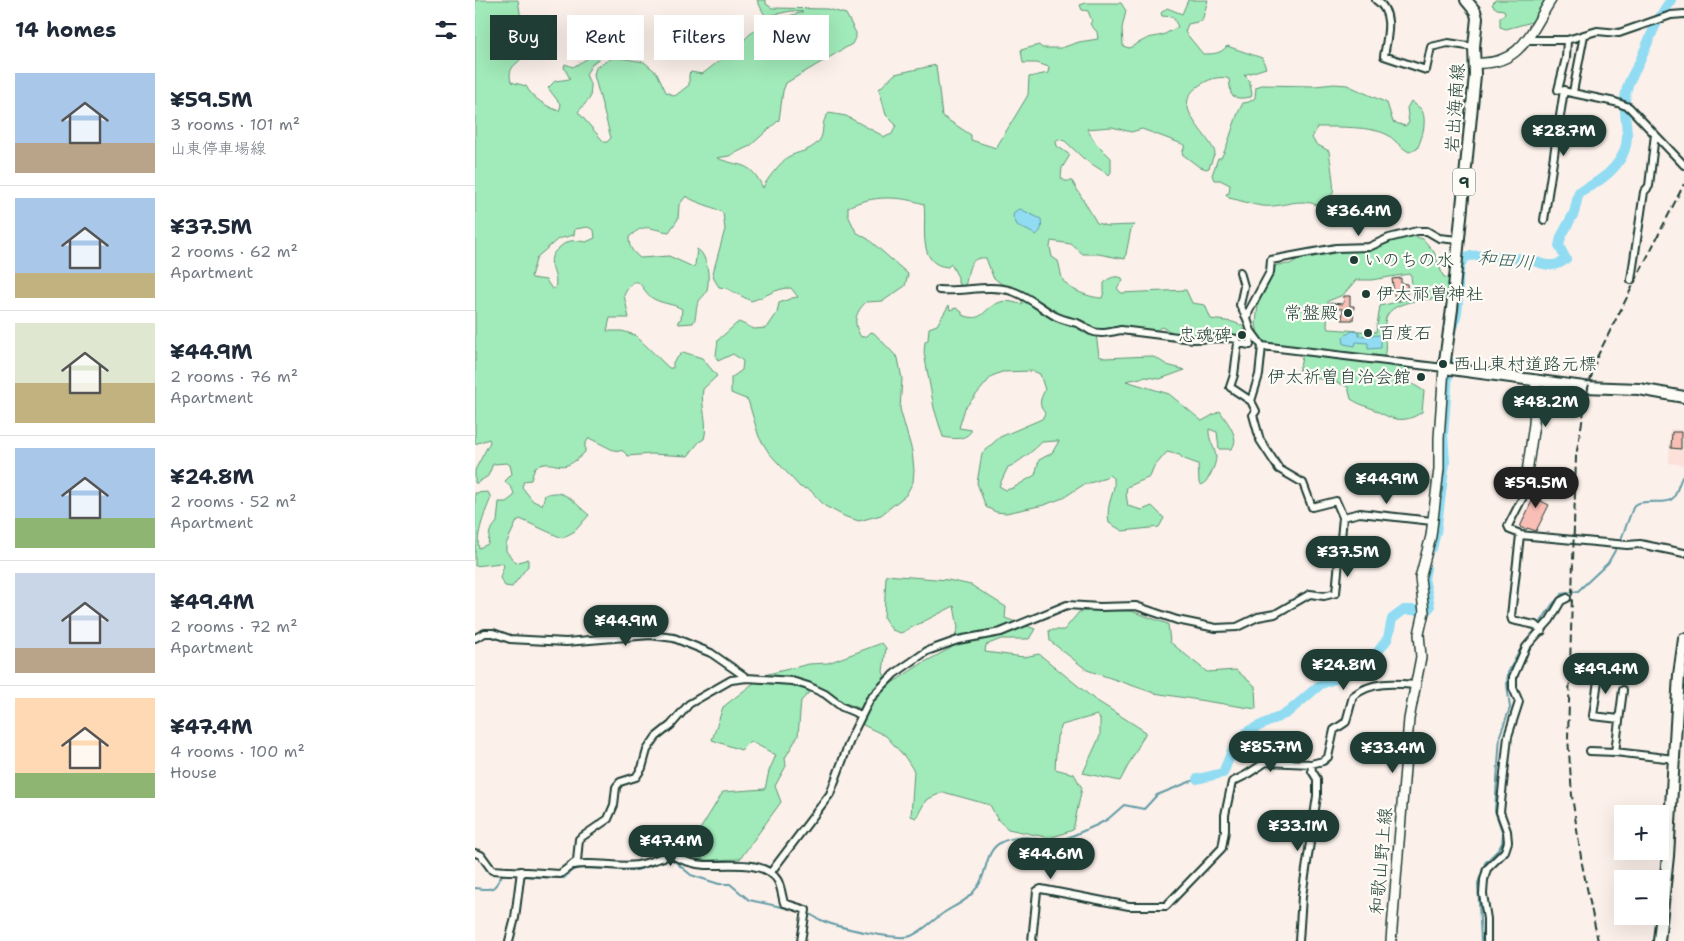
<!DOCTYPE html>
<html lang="en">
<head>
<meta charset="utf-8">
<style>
  :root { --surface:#fff; --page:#f6f6f7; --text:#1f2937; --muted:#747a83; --line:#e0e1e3; --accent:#1f3d34 }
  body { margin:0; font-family:"Shantell Sans","Klee One",sans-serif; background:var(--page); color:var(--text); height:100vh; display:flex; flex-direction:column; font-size:19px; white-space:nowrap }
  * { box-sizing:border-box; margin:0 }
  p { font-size:16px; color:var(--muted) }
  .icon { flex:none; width:28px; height:28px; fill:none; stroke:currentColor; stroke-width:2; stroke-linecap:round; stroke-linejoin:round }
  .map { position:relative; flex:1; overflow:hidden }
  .details { display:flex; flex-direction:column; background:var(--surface); width:475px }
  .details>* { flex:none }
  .banner { position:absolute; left:15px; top:15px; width:475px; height:45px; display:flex; gap:10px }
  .tools { position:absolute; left:1139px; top:805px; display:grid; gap:10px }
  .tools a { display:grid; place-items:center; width:55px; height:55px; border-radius:0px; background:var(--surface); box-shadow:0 5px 20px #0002; font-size:25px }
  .price { position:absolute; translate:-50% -42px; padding:0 11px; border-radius:18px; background:var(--accent); color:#fff; font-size:16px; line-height:32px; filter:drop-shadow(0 1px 2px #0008) }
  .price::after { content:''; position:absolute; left:50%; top:30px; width:15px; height:11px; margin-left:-8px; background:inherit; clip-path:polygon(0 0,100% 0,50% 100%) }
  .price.current { background:#222; color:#fff }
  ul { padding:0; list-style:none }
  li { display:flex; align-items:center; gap:15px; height:125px; padding:0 15px }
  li+li { border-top:1px solid var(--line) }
  li span { display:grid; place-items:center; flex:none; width:140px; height:100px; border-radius:0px; color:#555 }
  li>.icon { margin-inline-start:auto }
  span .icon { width:60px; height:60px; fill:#fffc; stroke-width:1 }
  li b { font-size:21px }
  h2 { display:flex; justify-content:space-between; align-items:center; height:60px; padding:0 15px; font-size:21px }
  .pill { padding:0 18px; border-radius:0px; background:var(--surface); box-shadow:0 5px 20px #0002; font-size:18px; line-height:45px }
  .pill.current { background:var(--accent); color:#fff }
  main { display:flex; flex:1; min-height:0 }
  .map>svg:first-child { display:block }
</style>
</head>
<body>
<main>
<section class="details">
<h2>14 homes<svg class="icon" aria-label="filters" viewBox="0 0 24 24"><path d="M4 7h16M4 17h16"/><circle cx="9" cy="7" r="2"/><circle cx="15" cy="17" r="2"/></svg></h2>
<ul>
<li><span style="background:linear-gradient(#a9c7e8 70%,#b9a48a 0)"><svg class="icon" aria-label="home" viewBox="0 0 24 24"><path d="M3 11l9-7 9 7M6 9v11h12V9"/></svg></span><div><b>¥59.5M</b><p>3 rooms · 101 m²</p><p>山東停車場線</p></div></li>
<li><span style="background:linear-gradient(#a9c7e8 75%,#c2b280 0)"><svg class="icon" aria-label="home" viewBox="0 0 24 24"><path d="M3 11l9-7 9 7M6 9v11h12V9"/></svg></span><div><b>¥37.5M</b><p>2 rooms · 62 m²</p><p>Apartment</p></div></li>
<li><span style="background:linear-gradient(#dfe7d0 60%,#c2b280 0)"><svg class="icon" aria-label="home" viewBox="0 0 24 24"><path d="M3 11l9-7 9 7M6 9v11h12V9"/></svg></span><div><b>¥44.9M</b><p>2 rooms · 76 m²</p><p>Apartment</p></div></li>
<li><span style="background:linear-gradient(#a9c7e8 70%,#8fb573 0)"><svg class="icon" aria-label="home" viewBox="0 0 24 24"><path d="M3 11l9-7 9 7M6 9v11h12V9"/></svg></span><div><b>¥24.8M</b><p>2 rooms · 52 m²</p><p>Apartment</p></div></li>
<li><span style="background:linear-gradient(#c9d6e8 75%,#b9a48a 0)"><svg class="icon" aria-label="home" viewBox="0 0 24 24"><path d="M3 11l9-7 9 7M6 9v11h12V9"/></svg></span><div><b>¥49.4M</b><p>2 rooms · 72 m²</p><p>Apartment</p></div></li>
<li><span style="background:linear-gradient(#ffd9b3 75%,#8fb573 0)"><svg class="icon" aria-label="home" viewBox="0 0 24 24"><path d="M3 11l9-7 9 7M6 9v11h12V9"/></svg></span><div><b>¥47.4M</b><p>4 rooms · 100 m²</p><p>House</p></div></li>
</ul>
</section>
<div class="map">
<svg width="1209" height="941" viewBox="0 0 1209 941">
  <rect width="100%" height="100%" fill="#fcf0ea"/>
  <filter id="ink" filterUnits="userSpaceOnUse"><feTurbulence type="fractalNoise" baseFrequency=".02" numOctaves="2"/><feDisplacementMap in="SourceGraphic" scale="10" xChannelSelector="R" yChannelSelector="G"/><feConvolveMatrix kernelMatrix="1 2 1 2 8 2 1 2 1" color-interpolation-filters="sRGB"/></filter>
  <g filter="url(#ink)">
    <path fill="#fbe1da" d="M1195,429L1209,430V465L1194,463Z"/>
    <path fill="#a1eab9" stroke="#609476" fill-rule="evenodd" d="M0,0H43L51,50C48,65 31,62 36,82L51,86C57,98 72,107 84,111L86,105L73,88L80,81L95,79L89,67L90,64L98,67L115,57L130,54L118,63L111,74L116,87L115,98L103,112L129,142H132L136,138L119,75L121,67L139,57L169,62L182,73L191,92L200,96L214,85V74L216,72L227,74L230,72L267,43C280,24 307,18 328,12L316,11L292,16L289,14L282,0H291V4L297,8L353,9L371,14L381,33V36L377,44L311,83L308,91L304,120L275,146L254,156L242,158C266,168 275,160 288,188C290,181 307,161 313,157C323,151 333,153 344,141C351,132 344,123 354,113L371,116L410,137L417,134L421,125L411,115L404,89L420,74L461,65L467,116L496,135V140L521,148L553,95L554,77L573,73L574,67L562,63H548L546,50L564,45L567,48H586L604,42L623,39L622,32L615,24L617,21L613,11L607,10L605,5L611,3H646L651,11L647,28L648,46L654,48L673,38L688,35L703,27L698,17L687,16L686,13L692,8L707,14L713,0H733L727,21L713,24L710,32L728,54C738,54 746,54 752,46L787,58L791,68L769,75L774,80L777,94L776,97C768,98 762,100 756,94L754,79C748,76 738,78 732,81C689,102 729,128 740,152L734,168L731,169L723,166L707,154L710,145L667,129L656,132L637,127L612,129L620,142L636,158V172L634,175L609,159L590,141L583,139L581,142L582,146L595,155L587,168L586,178L590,181H597L622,223L632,226L660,225L656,229L650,259L623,254H608L596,244L576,241L575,247L577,257L583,261C585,266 586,277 588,280C593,290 617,298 627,298L629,292V283C633,278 641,275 647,278L648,281L642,288L646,293L711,290L717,303L730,305L736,319L758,322L768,326L771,334L767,339L736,341L726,335L702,334L686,327L680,332H636L621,334L624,356L630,358L674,356L681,358L692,365L710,370L685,379L671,377L651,381L694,394L727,421L745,411C751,421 767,439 756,449H744L742,432L734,429C733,440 740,447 741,457C741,465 734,480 727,485L724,483L723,464L707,458L705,455L692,452L679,467L675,477L652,487L651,494L653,506L667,510L677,506L689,518L684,527L648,531L634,523C630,502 641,494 639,479L634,475L631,478L608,485L588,498L569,505L531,513L521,512L511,507L502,483L507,453L525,437L567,419L570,413C563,405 565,399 570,390L565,374L558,371L527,372L517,376L490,408L484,428L497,430C490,441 479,439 468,437L459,408L449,353L450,342L453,340L454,328L462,325L474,305L475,310L481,308L487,312V315C509,323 506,310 523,303C531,299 539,303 547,304V301L518,277L511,258C490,256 495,276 489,288L483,283V277L476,264L473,267C441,265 452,226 449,204C425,196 397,195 373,207V215L381,232L393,239L433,274L430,286L408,301L391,302C379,314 378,323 386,337L392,336L396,332L399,333L423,358L427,379L425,409L437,451L439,470L438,482L431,495L406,515L384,521L371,517L350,506L335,490L325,487L294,453L284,437L273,400L256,393V378L267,370L268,361L258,354L243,361L241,355L243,340L261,324L264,322L279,329L292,328L302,313L304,303L317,298L323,297L316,288C300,288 291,297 276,301L251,288L244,287L239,279L238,273L250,229L248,213C236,205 222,204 211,196L204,205L203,219L194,232C173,229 171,222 154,237C154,248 157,251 165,258L194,256L218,267L220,265L222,249C233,255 235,278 232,290C231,295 225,298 223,303C220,310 222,317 218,323L204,324L203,321L206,319L207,309C199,304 189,304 181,300C165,294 165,265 149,295L154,318H135L132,331H147L160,335L194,368H198V362L208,352L227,358L242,376L228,389C225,406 234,423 229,439L224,442L213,456L176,454L153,456L148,451L138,450L114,438L110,444V452C84,479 82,456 60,467L56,480L49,481L47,487L58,501L67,505L70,495C90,487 100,504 114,515L100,531L87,538L45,519L42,521L31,544V551L41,563L53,559V566L37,587L30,586L25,578L29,565L26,563L0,566V493L13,492L16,498C11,509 0,537 4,548L13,544L15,531L22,522L24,502H31L39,496C39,489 35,487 30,481L37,474L35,465L32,463L18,464L13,476L2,483H0V470L15,442L14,439L0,444ZM113,227L119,230L120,238L111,242C100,240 94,239 85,247C66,261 85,272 80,288L77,289L71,280L57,278L56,276L62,257L83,239L99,235L100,229ZM581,441H584L577,453L564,460L560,475L538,488L531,490L524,486L533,467C539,466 562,448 567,442Z
      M1020,0H1070L1057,22L1031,29L1025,27V18L1030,14L1029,10L1022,9L1017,5Z
      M859,84L872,85L912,103L918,122L930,126L934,123L932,108L936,101C939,104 943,106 946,109C953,119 947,139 942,149L934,152C926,148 919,139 913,135C897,126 861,127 842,127L837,138L841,144L854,151C855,159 860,189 858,193C856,198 848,204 843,208L842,205C823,197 807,208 788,206C777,205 765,200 754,198L751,194L754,193L755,185L745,180H739L737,175L743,158H746C756,140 758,120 768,103L774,102L780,98L781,87L787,85L840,86Z
      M935,235L948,239L959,252L968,276L975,279L974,298C958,299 917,299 911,318C907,330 913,345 909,357L825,348L784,341L781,324L783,303L794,283L799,268L802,265L815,264L828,256ZM934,274L936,275L938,298L905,306L901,332L854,329L852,327L853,301L868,295L881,280H896Z
      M828,353L935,367L936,383L949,391L947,412C928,425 916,419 898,409C891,406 883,404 876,399L873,387L857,380L833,378L826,375L824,371Z
      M411,575L473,580L496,585L531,607L530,618L560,629L554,639H526L511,645L510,652L549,657L564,654L619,699L671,732L645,781L608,773L625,736V719L622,715L587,725L582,737L580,769L599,774L607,788L598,830L575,838L533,829L523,820L515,805L468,792L451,800L441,818L436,816L439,771L430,757L411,736L388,725L386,709L368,702L341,685L326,701L323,736L310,758L311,766L300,786L306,802L265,859L232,860L208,857L248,792L290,789L294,771L301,755L275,741L266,750L237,740L248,707L289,675L334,664L353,663L407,643L411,648L408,672L414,685L446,664L476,648L483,628L479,606L426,633L417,630L409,618Z
      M623,610L656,611L693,624L695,642L732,672L761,670L780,686L781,709L679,693L647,682L612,670L575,641L574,630H589L604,612Z"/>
    <path fill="#91dcf2" stroke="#639ca6" d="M545,209L566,219C567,226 567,231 561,235L542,225L538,216L539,212Z
      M877,331L884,332V336L906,335V348L893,349V343L881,342L880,346L869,344L868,337Z"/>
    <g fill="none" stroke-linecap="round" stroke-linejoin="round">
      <path stroke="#639ca6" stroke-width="2" d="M1145,542L1159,505C1170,498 1193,506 1199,497C1203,490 1204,481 1209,474
        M1064,625L1077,605L1087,594L1103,591L1133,563L1142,547
        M36,874C52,878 72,877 89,878L96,871L103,868L162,870L191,860H198L216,875L244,884H255L274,900L321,910
        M0,888C17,890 18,892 27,875L32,874
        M332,913C337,915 341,918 346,920C360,927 423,941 436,936C448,931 459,919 470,912C483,904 494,900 503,886C512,874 510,851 525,843C533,838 550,836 559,838C565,840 570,844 576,845L622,825L633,819L649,805L669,809L682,795L722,779
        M1006,941L1003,883L1010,863L1024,849L1027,843L1028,834L1020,811L1025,735L1035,708L1032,684L1033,673L1046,648L1061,629"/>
      <path stroke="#91dcf2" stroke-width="10" d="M979,325C981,317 983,310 983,302C984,290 981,275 986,264C987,261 990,257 994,256C1001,254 1042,258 1051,259C1066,262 1077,271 1091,259L1084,246L1086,237L1099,213L1104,192C1127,181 1153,163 1152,134C1151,117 1147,102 1153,85C1156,77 1161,69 1165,61C1174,40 1182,18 1196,0
        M957,548L961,532L970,462L968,434L974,361
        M722,779L748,773L757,751L773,731L812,713L846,684L876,673L897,670L900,667L902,653L913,638L917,619L929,610H952L955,607L949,578L951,569"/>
    </g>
    <path fill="#f9beb5" stroke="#1f3d34" d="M926,278V283L932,284L933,293L927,294L925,295V300H920L917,279Z
      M869,296H875V306H879L878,320H867L868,309H853L854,303L868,304Z
      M1197,432H1206V449L1196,448Z
      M1066,481L1074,485L1066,501L1074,505L1061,531L1052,528L1051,530L1045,527Z"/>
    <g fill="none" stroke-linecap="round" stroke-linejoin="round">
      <defs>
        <path id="street" d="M901,0C920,12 912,38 909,56L951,70L956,47L973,43L999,47
          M1054,40H1092L1122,31L1144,33L1196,15L1209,14
          M1092,40L1091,58L1083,90L1140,102L1154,107L1209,165
          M1098,92L1109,35
          M1069,220L1089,90
          M765,272L769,286L765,305L772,319
          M1156,280L1169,192L1174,186L1180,134
          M464,290C489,292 513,284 537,291C553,296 566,308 580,316C588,320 594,321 602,323C607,325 611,328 616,331C625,335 636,332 646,330L718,339L755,338L762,339L763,343L775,345L776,331L772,319L774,311L795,272L796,260L861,248L894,247L914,238L942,231H952L964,238L983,240
          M776,331L787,346L969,368
          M763,343L759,375L755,387L776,401
          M1052,472L1050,493L1033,526L1035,530L1043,533L1045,535L1152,545L1165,544L1209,553
          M868,517L885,513L957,521
          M1045,535L1036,616L1037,620L1060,625L1067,631
          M0,638L10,633H18L35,639L91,642L175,635L199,638L236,653L272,678
          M1125,666L1118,716L1144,719
          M1115,751L1140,752L1199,759
          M1140,752L1148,690
          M0,853L6,855L17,870L85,874L102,861L104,839L133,819L139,805L141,787L145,782L161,777L167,768L172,750L181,737L196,725L214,704L256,680L272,678L317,681L333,686L350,694L367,707L386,715
          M99,865C119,861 141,868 162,865C174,863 185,857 197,855C207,861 218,864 230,865C250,866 291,859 303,881C306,887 307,896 309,903L331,910L326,941
          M296,872L355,794L377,735L395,699L419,674L452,651L483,640L526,632L592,605L625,607L661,606L702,620L741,628L762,627L783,617L800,614L835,594L849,596L861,593L868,517L861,501L837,507L828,483L804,469L785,440L778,415L781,411L776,401L784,375L787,346
          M34,941L40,918L46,871
          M557,941L562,891L566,889L654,906H691L747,848L750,831V815L757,782L771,775L791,762L836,764L848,761L853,757L859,730L871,722L878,696C897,681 918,683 941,685
          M824,941L827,896L842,796V779L837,771L836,764
          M1012,941V919L1008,894L1009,880L1012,869L1030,851L1033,842L1032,831L1025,812L1033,736L1044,702L1038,688V677L1051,647L1075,620L1086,601L1092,598"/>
        <path id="secondary" d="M1001,63C1046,66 1056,31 1076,0
          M1052,472L1059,424L1061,380
          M916,941L934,719L946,657L944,634L949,612L945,578L956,536L964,469V438L969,368"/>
        <path id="primary" d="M991,0L1000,11L1002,18L999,47L1000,75L977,309L969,368L1109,387L1164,389L1209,397
          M1184,941L1193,856L1204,675L1209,639"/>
      </defs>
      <use href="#street" stroke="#1f3d34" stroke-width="10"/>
      <use href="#secondary" stroke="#1f3d34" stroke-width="12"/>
      <use href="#primary" stroke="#1f3d34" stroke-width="14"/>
      <use href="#street" stroke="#fdfcf7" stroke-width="6"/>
      <use href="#secondary" stroke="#fdfcf7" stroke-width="9"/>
      <use href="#primary" stroke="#fdfcf7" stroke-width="10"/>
      <path stroke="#1f3d34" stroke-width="2" stroke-dasharray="8 4" stroke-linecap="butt" d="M1123,941L1107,864L1097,796L1093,737L1101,456L1113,388L1122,357L1209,184"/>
    </g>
  </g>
  <g fill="#1f3d34" stroke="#fdfcf7" stroke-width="2">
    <circle cx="879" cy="260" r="5"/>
    <circle cx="891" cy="294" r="5"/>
    <circle cx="873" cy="313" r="5"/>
    <circle cx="893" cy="333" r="5"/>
    <circle cx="767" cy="335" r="5"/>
    <circle cx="968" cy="364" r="5"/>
    <circle cx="946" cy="377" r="5"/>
  </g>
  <g text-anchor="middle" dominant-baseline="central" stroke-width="4.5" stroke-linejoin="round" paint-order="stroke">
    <rect fill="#fdfcf7" stroke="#62766e" stroke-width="1" x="978" y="168.5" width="22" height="27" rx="4"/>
    <g font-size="16" font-weight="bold" fill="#1f3d34">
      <text x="989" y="182">9</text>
    </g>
    <g font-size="18" fill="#1f3d34" stroke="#fdfcf7">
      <text transform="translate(980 108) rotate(-86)">岩出海南線</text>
      <text transform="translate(906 861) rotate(-85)">和歌山野上線</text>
    </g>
    <g font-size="18" fill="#1f3d34" stroke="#fdfcf7" text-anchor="start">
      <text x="889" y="260">いのちの水</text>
      <text x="901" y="294">伊太祁曽神社</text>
      <text x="863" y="313" text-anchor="end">常盤殿</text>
      <text x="903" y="333">百度石</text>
      <text x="757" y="335" text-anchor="end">忠魂碑</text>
      <text x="978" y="364">西山東村道路元標</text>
      <text x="936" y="377" text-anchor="end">伊太祈曽自治会館</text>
    </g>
    <g font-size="19" font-style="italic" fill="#365d5a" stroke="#fdfcf7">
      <text transform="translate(1031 260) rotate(6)">和田川</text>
    </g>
  </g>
</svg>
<div class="tools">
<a>+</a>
<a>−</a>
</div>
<b class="price" style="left:1089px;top:157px">¥28.7M</b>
<b class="price" style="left:884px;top:237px">¥36.4M</b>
<b class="price" style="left:1071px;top:428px">¥48.2M</b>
<b class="price" style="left:912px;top:505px">¥44.9M</b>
<b class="price current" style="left:1061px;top:509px">¥59.5M</b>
<b class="price" style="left:873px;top:578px">¥37.5M</b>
<b class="price" style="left:151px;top:647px">¥44.9M</b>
<b class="price" style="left:869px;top:691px">¥24.8M</b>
<b class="price" style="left:1131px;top:695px">¥49.4M</b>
<b class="price" style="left:796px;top:773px">¥85.7M</b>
<b class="price" style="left:918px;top:774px">¥33.4M</b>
<b class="price" style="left:823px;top:852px">¥33.1M</b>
<b class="price" style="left:196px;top:867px">¥47.4M</b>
<b class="price" style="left:576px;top:880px">¥44.6M</b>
<div class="banner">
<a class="pill current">Buy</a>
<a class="pill">Rent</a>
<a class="pill">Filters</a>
<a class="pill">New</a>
</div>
</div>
</main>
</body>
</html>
